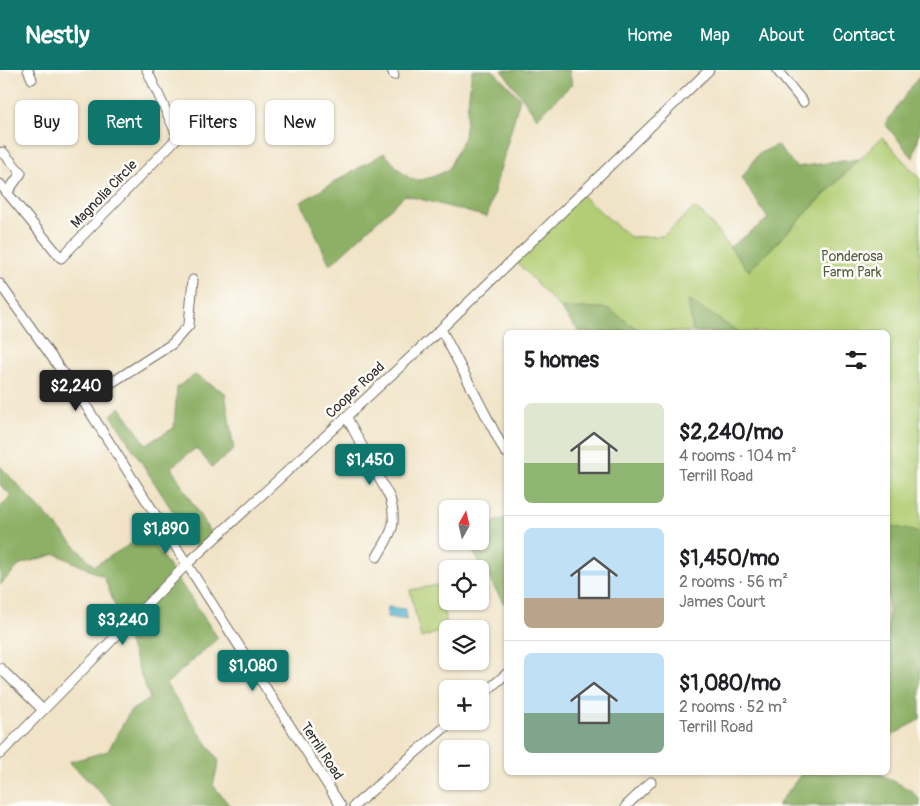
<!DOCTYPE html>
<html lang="en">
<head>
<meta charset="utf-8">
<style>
  :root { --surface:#fff; --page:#f2f2f2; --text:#202124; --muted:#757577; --line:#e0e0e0; --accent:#0f766e }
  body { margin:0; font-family:Pangolin,sans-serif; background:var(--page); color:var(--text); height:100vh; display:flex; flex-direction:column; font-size:19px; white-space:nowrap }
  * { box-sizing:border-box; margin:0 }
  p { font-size:16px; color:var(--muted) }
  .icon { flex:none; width:28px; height:28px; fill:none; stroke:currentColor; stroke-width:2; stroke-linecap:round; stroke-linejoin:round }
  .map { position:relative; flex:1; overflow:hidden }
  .side { position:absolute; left:504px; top:260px; width:386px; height:445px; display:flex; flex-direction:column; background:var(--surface); border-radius:8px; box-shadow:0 1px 4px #0004 }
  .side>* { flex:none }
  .top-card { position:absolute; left:15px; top:30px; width:414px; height:45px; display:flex; gap:10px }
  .needle { width:32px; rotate:8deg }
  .controls { position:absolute; left:439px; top:430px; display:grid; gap:10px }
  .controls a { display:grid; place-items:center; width:50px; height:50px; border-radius:8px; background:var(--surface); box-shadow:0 1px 4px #0004; font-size:25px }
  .price { position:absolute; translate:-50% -42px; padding:0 11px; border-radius:5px; background:var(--accent); color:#fff; font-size:16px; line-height:32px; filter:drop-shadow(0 1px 2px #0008) }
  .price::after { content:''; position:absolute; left:50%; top:30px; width:15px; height:11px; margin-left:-8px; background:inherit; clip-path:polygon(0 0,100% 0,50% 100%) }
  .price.current { background:#222; color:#fff }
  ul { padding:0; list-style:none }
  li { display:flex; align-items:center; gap:15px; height:125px; padding:0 20px }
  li+li { border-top:1px solid var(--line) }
  li span { display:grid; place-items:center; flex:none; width:140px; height:100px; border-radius:8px; color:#555 }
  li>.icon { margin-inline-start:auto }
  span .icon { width:60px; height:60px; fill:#fffc; stroke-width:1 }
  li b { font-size:21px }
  h2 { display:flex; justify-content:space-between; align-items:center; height:60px; padding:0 20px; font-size:21px }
  .chip { padding:0 18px; border-radius:8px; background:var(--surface); box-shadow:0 1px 4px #0004; font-size:18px; line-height:45px }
  .chip.current { background:var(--accent); color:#fff }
  header { display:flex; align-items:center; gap:30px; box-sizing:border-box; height:70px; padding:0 25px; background:var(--accent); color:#fff }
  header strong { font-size:24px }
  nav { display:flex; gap:28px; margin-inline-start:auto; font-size:18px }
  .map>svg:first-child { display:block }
</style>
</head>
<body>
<header>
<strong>Nestly</strong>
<nav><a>Home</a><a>Map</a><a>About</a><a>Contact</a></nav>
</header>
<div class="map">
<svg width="920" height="736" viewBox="0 0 920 736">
  <rect width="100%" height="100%" fill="#fdfcf7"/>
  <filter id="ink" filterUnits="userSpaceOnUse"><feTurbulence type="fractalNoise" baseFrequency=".02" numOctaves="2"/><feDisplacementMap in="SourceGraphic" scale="10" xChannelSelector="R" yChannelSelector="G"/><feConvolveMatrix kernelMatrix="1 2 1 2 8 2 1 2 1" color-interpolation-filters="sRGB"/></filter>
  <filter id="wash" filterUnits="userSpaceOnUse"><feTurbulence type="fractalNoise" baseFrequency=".0096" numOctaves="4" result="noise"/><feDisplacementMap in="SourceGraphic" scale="20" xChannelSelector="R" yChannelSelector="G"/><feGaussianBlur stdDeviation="1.12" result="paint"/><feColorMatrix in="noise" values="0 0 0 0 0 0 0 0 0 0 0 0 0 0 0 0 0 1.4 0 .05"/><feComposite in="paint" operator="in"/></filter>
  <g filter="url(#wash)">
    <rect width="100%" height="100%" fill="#f0e3c6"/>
    <path fill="#b2cd74" stroke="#6e7c50" d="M882,67L920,109V499L888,487V262H588L560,238L512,187L580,124L630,167L663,166L694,138L704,145L749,201Z
      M437,515L448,559L421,568L410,520Z"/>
    <path fill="#8db066" stroke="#5c6e48" d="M472,0H493L520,28L487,147L405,125L330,195L301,132L384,83C411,111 409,118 448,100L464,67Z
      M502,0H569L572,14L537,48Z
      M920,5V61L913,88L885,54Z
      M777,75L796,97L859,89L749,201L730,177L768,149L742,108L758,84Z
      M688,230L739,262H693Z
      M560,238H607L642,262H579Z
      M195,305L225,323L234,380L212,397L196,378L171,397L214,469L200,484L111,345L120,337L146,374L174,358L177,317Z
      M0,396L94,496L147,464L218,568L166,614L219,691L213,715L230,736H114L69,692L108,681L130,641L150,629L104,507L56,484L21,494L0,515V438L11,425L0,415Z
      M506,448V532L504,534L467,471H480V457Z
      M888,455L920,463V649L888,668Z
      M802,703H878L911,720L920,730V736H777Z"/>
    <path fill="#4bafca" stroke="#3b6d7a" d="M388,537L406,539V550L387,547Z"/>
  </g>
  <g filter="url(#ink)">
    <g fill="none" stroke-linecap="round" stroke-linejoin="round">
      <defs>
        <path id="minor" d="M28,0L32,9
          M392,0L394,5
          M777,0L803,32
          M0,83L3,82L21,103L7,123
          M0,114L61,188L178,67L147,0
          M0,214L83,331L341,736
          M441,259L505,382
          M83,331L172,274L189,255L193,210
          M346,346L390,428C398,456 391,463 377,487
          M0,598L42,639
          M480,627L506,604
          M0,684L186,495L441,259L709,0
          M354,736L452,651
          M626,736L651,712"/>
      </defs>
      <use href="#minor" stroke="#706b61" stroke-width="11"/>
      <use href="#minor" stroke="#fff" stroke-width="9"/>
    </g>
  </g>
  <g text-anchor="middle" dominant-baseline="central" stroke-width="5" stroke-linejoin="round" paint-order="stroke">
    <g font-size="14" fill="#2b2b2b" stroke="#fdfcf7">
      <text transform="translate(104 124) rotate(-46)">Magnolia Circle</text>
      <text transform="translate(355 320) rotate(-43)">Cooper Road</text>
      <text transform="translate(322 681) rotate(57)">Terrill Road</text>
    </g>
    <g font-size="14" fill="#545c41" stroke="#fdfcf7">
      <text x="852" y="186">Ponderosa<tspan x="852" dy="16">Farm Park</tspan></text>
    </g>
  </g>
</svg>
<div class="controls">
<a><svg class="needle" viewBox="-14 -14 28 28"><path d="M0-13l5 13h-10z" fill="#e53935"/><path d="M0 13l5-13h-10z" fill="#757577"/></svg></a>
<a><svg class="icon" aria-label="locate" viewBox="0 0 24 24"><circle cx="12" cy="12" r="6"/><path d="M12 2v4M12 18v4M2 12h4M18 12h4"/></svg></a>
<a><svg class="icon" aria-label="layers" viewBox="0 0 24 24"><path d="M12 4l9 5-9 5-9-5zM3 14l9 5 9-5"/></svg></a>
<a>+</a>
<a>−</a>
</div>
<b class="price current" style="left:76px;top:342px">$2,240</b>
<b class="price" style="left:370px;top:416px">$1,450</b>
<b class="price" style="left:166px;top:485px">$1,890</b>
<b class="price" style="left:123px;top:576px">$3,240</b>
<b class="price" style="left:253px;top:622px">$1,080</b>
<div class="top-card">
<a class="chip">Buy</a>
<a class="chip current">Rent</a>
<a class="chip">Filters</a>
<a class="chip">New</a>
</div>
<section class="side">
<h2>5 homes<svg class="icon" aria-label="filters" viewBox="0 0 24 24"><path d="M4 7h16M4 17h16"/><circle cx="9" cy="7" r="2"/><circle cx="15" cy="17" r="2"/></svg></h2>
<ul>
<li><span style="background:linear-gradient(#dfe7d0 60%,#8fb573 0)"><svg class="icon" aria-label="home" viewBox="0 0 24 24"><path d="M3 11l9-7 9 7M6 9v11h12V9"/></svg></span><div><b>$2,240/mo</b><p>4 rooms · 104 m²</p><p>Terrill Road</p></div></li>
<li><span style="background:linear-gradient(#bfe0f5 70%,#b9a48a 0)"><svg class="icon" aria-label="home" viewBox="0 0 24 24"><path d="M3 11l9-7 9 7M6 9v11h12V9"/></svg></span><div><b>$1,450/mo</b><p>2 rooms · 56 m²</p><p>James Court</p></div></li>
<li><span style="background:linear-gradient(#bfe0f5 60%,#7fa58c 0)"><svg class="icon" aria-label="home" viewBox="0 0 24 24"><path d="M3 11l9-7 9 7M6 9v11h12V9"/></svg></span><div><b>$1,080/mo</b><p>2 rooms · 52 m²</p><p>Terrill Road</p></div></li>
</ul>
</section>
</div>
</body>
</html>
